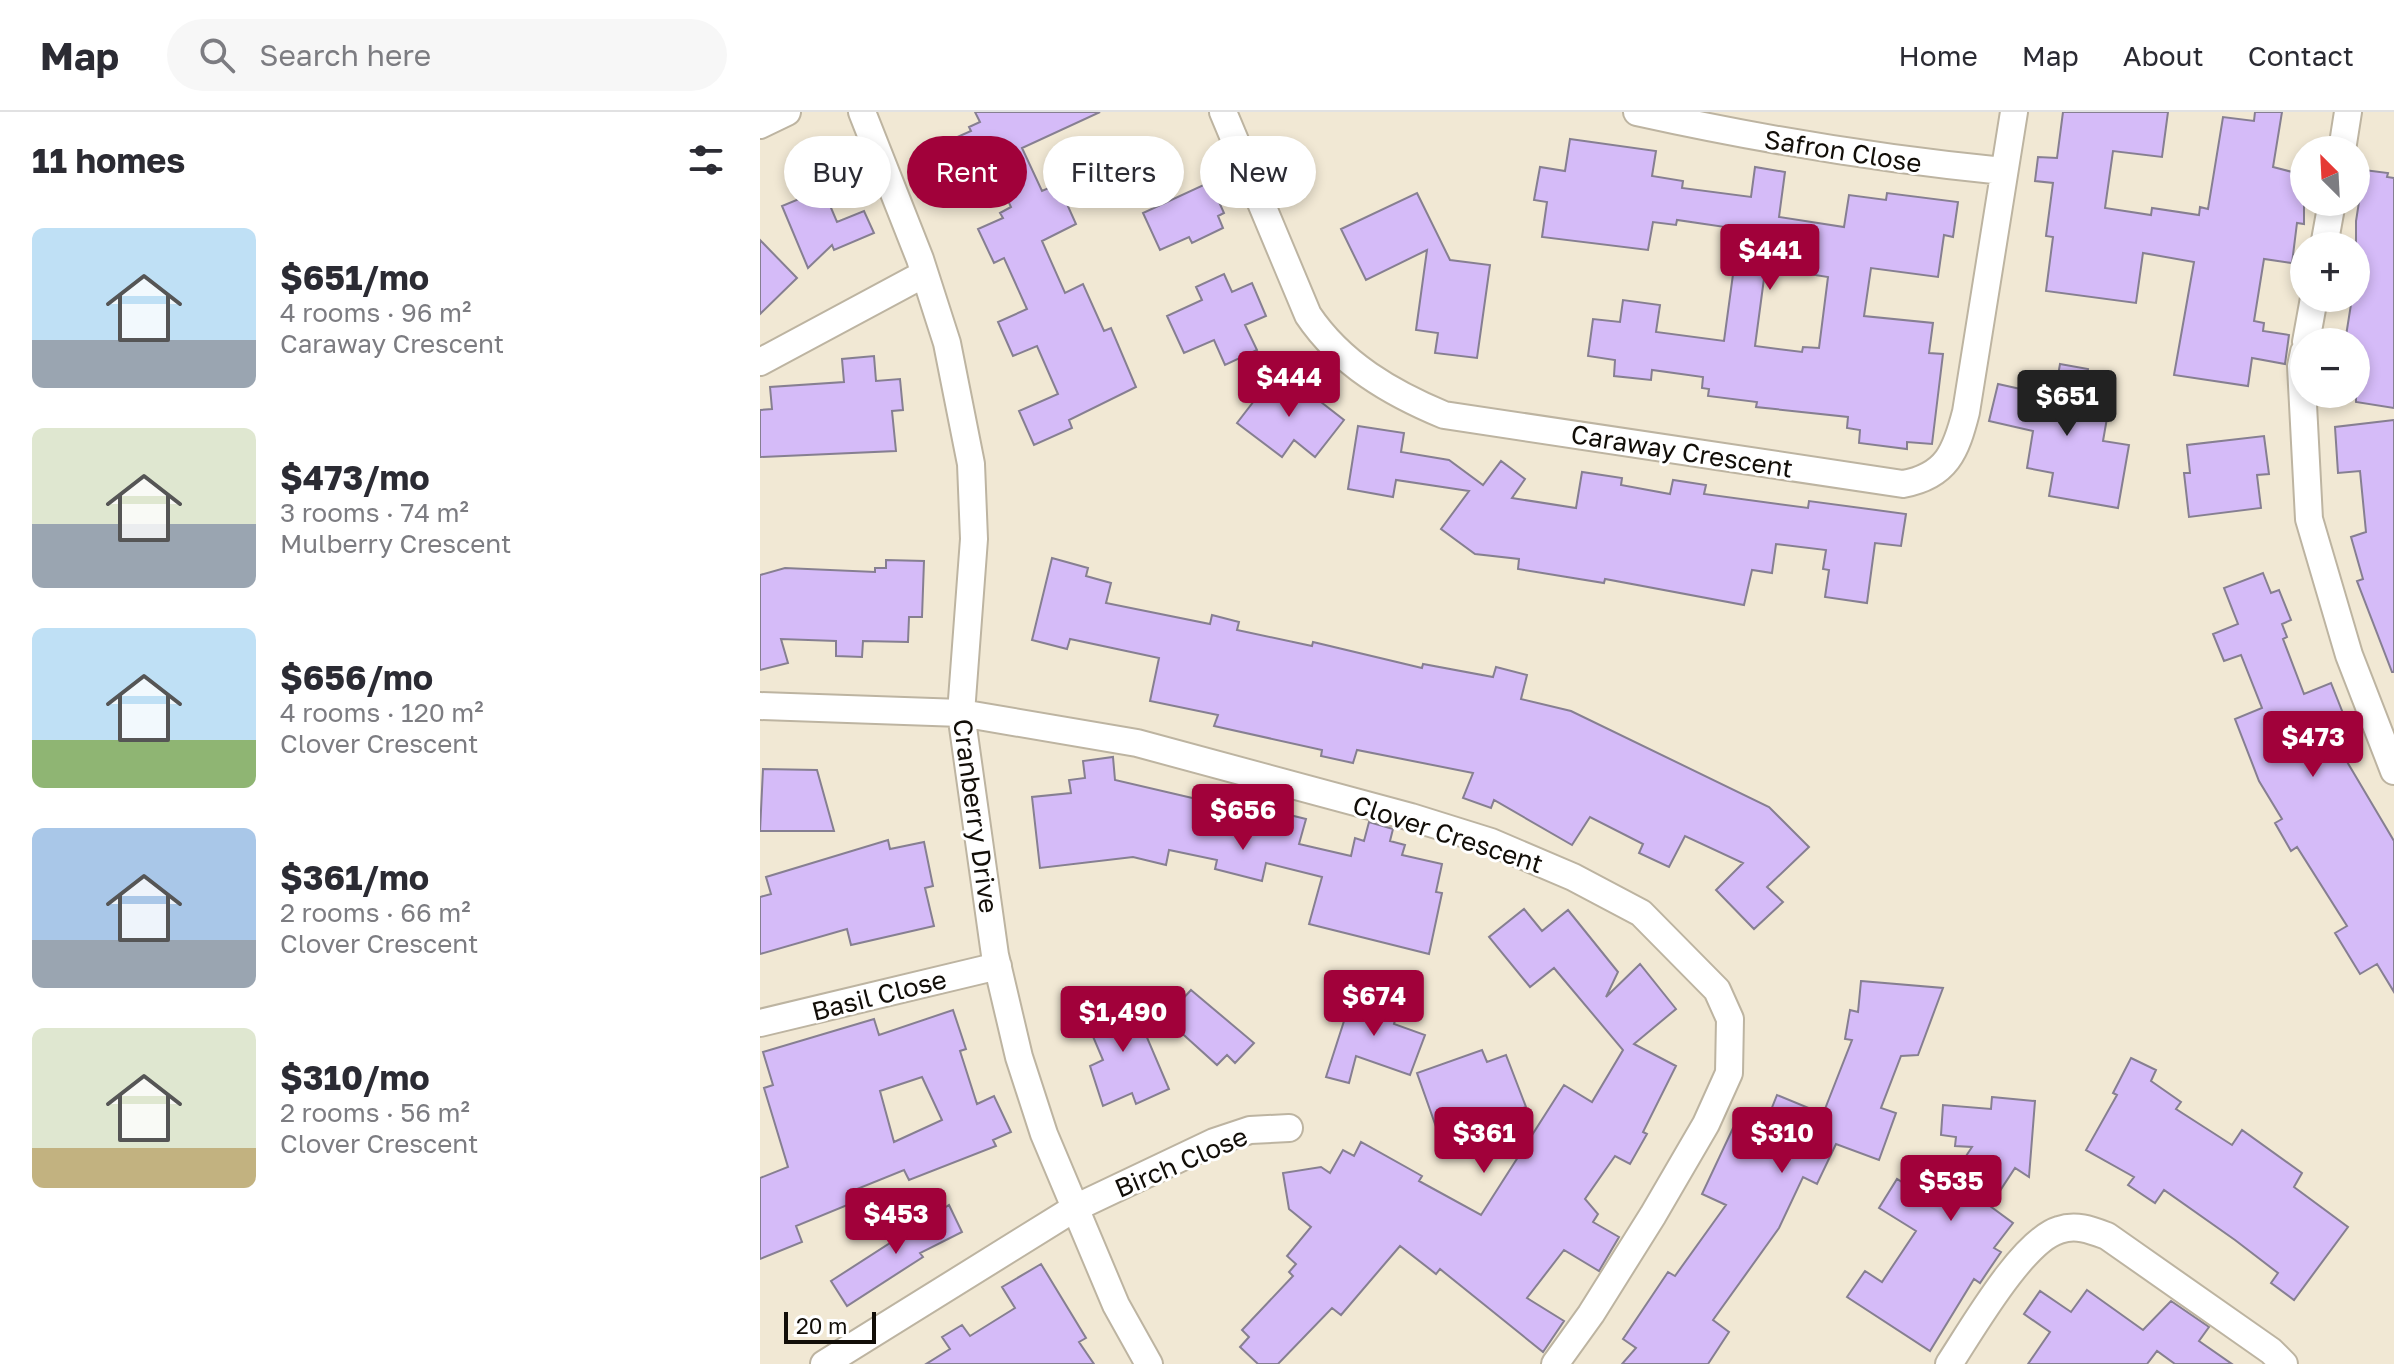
<!DOCTYPE html>
<html lang="en">
<head>
<meta charset="utf-8">
<style>
  :root { --surface:#fff; --page:#f7f7f7; --text:#2b2b33; --muted:#7c7c81; --line:#e1e1e2; --accent:#a1013a }
  body { margin:0; font-family:"Golos Text",sans-serif; background:var(--page); color:var(--text); height:100vh; display:flex; flex-direction:column; font-size:30px; white-space:nowrap }
  * { box-sizing:border-box; margin:0 }
  p { font-size:26px; color:var(--muted) }
  .icon { flex:none; width:44px; height:44px; fill:none; stroke:currentColor; stroke-width:2; stroke-linecap:round; stroke-linejoin:round }
  .map { position:relative; flex:1; overflow:hidden }
  .panel { display:flex; flex-direction:column; background:var(--surface); width:760px }
  .panel>* { flex:none }
  .hud { position:absolute; left:24px; top:24px; width:760px; height:72px; display:flex; gap:16px }
  .needle { width:52px; rotate:336deg }
  .buttons { position:absolute; left:1530px; top:24px; display:grid; gap:16px }
  .buttons a { display:grid; place-items:center; width:80px; height:80px; border-radius:50%; background:var(--surface); box-shadow:0 4px 12px #0003; font-size:40px }
  .scale { position:absolute; left:24px; bottom:20px; width:92px; box-sizing:border-box; padding-left:8px; border:4px solid #120e08; border-top:0; font-size:22px; line-height:28px; white-space:nowrap; color:#120e08; -webkit-text-stroke:6px #fff; paint-order:stroke }
  .price { position:absolute; translate:-50% -68px; padding:0 18px; border-radius:8px; background:var(--accent); color:#fff; font-size:26px; line-height:52px; filter:drop-shadow(0 2px 4px #0008) }
  .price::after { content:''; position:absolute; left:50%; top:48px; width:24px; height:18px; margin-left:-12px; background:inherit; clip-path:polygon(0 0,100% 0,50% 100%) }
  .price.on { background:#222; color:#fff }
  ul { padding:0; list-style:none }
  li { display:flex; align-items:center; gap:24px; height:200px; padding:0 32px }
  li span { display:grid; place-items:center; flex:none; width:224px; height:160px; border-radius:12px; color:#555 }
  li>.icon { margin-inline-start:auto }
  span .icon { width:96px; height:96px; fill:#fffc; stroke-width:1 }
  li b { font-size:34px }
  h2 { display:flex; justify-content:space-between; align-items:center; height:96px; padding:0 32px; font-size:34px }
  .chip { padding:0 28px; border-radius:36px; background:var(--surface); box-shadow:0 4px 12px #0003; font-size:28px; line-height:72px }
  .chip.on { background:var(--accent); color:#fff }
  header { display:flex; align-items:center; gap:48px; box-sizing:border-box; height:112px; padding:0 40px; background:var(--surface); border-bottom:2px solid var(--line) }
  header strong { font-size:38px }
  nav { display:flex; gap:44px; margin-inline-start:auto; font-size:28px }
  .search { width:560px; height:72px; background:var(--page); display:flex; align-items:center; gap:20px; box-sizing:border-box; padding:0 28px; border-radius:44px; color:var(--muted); font-size:30px }
  main { display:flex; flex:1; min-height:0 }
  .map>svg:first-child { display:block }
</style>
</head>
<body>
<header>
<strong>Map</strong>
<div class="search"><svg class="icon" aria-label="search" viewBox="0 0 24 24"><circle cx="10" cy="10" r="6"/><path d="M15 15l6 6"/></svg>Search here</div>
<nav><a>Home</a><a>Map</a><a>About</a><a>Contact</a></nav>
</header>
<main>
<section class="panel">
<h2>11 homes<svg class="icon" aria-label="filters" viewBox="0 0 24 24"><path d="M4 7h16M4 17h16"/><circle cx="9" cy="7" r="2"/><circle cx="15" cy="17" r="2"/></svg></h2>
<ul>
<li><span style="background:linear-gradient(#bfe0f5 70%,#9aa5b1 0)"><svg class="icon" aria-label="home" viewBox="0 0 24 24"><path d="M3 11l9-7 9 7M6 9v11h12V9"/></svg></span><div><b>$651/mo</b><p>4 rooms · 96 m²</p><p>Caraway Crescent</p></div></li>
<li><span style="background:linear-gradient(#dfe7d0 60%,#9aa5b1 0)"><svg class="icon" aria-label="home" viewBox="0 0 24 24"><path d="M3 11l9-7 9 7M6 9v11h12V9"/></svg></span><div><b>$473/mo</b><p>3 rooms · 74 m²</p><p>Mulberry Crescent</p></div></li>
<li><span style="background:linear-gradient(#bfe0f5 70%,#8fb573 0)"><svg class="icon" aria-label="home" viewBox="0 0 24 24"><path d="M3 11l9-7 9 7M6 9v11h12V9"/></svg></span><div><b>$656/mo</b><p>4 rooms · 120 m²</p><p>Clover Crescent</p></div></li>
<li><span style="background:linear-gradient(#a9c7e8 70%,#9aa5b1 0)"><svg class="icon" aria-label="home" viewBox="0 0 24 24"><path d="M3 11l9-7 9 7M6 9v11h12V9"/></svg></span><div><b>$361/mo</b><p>2 rooms · 66 m²</p><p>Clover Crescent</p></div></li>
<li><span style="background:linear-gradient(#dfe7d0 75%,#c2b280 0)"><svg class="icon" aria-label="home" viewBox="0 0 24 24"><path d="M3 11l9-7 9 7M6 9v11h12V9"/></svg></span><div><b>$310/mo</b><p>2 rooms · 56 m²</p><p>Clover Crescent</p></div></li>
</ul>
</section>
<div class="map">
<svg width="1634" height="1252" viewBox="0 0 1634 1252">
  <rect width="100%" height="100%" fill="#f1e8d4"/>
  <path fill="#d5bbf8" stroke="#867f91" stroke-width="2" fill-rule="evenodd" d="M215,0H340L262,36L282,79L298,72L316,112L282,129L305,181L323,172L344,219L351,216L376,275L309,308L312,316L274,333L259,299L298,282L277,234L253,244L238,210L267,197L244,146L234,151L218,117L243,106L240,101L251,95L230,50L200,63L186,30L211,19L209,15L220,10Z
    M1303,0H1408L1402,45L1353,39L1345,96L1391,103L1392,96L1439,103L1440,95L1448,97L1463,5L1494,9L1495,0H1522L1513,55L1544,63V112L1537,111L1532,151L1504,147L1494,209L1504,211L1503,219L1529,223L1525,252L1492,246L1488,274L1414,263L1434,150L1383,141L1376,191L1286,179L1293,125L1286,124L1293,71L1275,69L1278,45L1297,46Z
    M810,27L896,39L892,64L923,69L922,76L991,85L995,55L1025,60L1019,105L1084,115L1089,83L1126,88L1127,81L1198,90L1193,125L1184,123L1178,165L1111,156L1104,204L1173,211L1169,241L1183,242L1172,332L1147,330V337L1099,331L1100,318L1087,316L1088,305L996,295L997,290L948,284L949,277L942,276L943,265L892,258L891,268L854,264L855,248L828,244L833,207L860,210L863,188L900,193L896,220L964,229L974,155L967,154L972,116L917,108L916,113L893,110L888,138L782,125L787,90L774,88L780,55L805,59ZM1011,156L1068,165L1059,236L1043,235L1042,240L995,234L1005,159L1010,160Z
    M1604,58L1628,61L1627,65L1634,66V296L1596,290V230H1585L1592,186H1596V109Z
    M450,70L464,101L458,104L463,116L432,131L429,125L400,138L383,101Z
    M63,77L77,110L104,99L114,121L74,138L72,133L48,156L22,94Z
    M657,81L690,148L730,153L717,246L675,241L678,221L656,218L667,138L606,168L581,117Z
    M0,128L37,166L0,202Z
    M464,162L472,180L492,171L506,204L485,213L497,238L465,253L454,228L424,241L407,204L442,188L436,175Z
    M114,244L116,269L140,267L143,298L132,299L136,339L0,345V298L12,297L10,275L84,270L82,247Z
    M1300,252L1328,257L1323,284L1350,289L1343,329L1369,333L1358,396L1289,384L1293,361L1267,356L1273,319L1229,309L1238,272L1283,282L1284,278L1295,280Z
    M514,263L547,288L552,283L584,308L555,345L534,328L522,345L477,311Z
    M1634,308V560H1632L1597,469L1603,467L1591,425L1606,420L1600,359L1578,361L1575,315Z
    M598,314L644,321L641,340L689,348L723,373L741,349L765,367L752,386L816,396L822,360L862,366L861,373L910,382L913,368L946,373L944,382L1048,396L1049,389L1146,402L1141,434L1115,431L1107,491L1065,485L1069,458L1063,457L1066,438L1016,432L1012,461L992,458L984,493L845,467L844,471L758,457L759,447L715,442L681,417L709,379L636,368L633,385L588,377Z
    M1504,324L1509,362L1497,363L1501,396L1429,405L1424,361H1430L1427,333Z
    M292,446L328,456L326,464L351,471L346,491L450,512L452,503L479,510L477,518L552,534L553,530L662,556L663,552L733,565L736,555L767,563L761,587L811,599L1009,695L1049,735L1007,775L1023,790L994,817L956,778L983,751L925,724L909,755L879,741L883,732L830,705L812,733L734,688L731,696L703,686L713,661L597,638L593,651L561,644L562,638L454,614L458,603L390,589L399,546L310,527L307,537L272,528Z
    M126,448L164,449L162,505H149L148,530L103,529L102,545L76,544V529L21,527L28,551L0,558V463L25,456L115,460V456H126Z
    M1503,461L1511,481L1519,478L1531,508L1522,512L1527,525L1523,527L1544,582L1571,571L1588,614L1570,621L1634,729V880L1617,852L1600,862L1575,821L1587,814L1537,735L1531,739L1515,711L1522,707L1499,669L1475,607L1502,596L1481,543L1464,549L1453,522L1478,512L1464,476Z
    M353,645L355,668L471,695L473,689L546,707L539,732L591,744L595,726L604,729L609,710L633,717L630,729L645,733L642,743L682,752L676,780L682,781L669,842L549,812L562,765L506,751L502,769L455,757L457,748L409,738L406,753L373,745L280,756L272,685L311,681L309,668L325,666L323,649Z
    M3,657L57,658L74,719H0Z
    M128,728L130,737L164,730L173,774L165,776L174,814L91,833L87,817L0,842V785L11,782L6,765Z
    M764,797L782,819L808,798L858,860L846,885L880,852L916,897L874,932L916,954L883,1020L887,1022L870,1052L855,1044L825,1087L838,1102L833,1110L859,1125L839,1159L804,1138L767,1186L804,1209L783,1240L680,1157L676,1162L640,1134L581,1203L572,1196L518,1252H498L480,1235L489,1225L482,1218L533,1164L529,1160L536,1152L527,1144L551,1115L529,1097L523,1061L561,1055L570,1061L583,1038L594,1044L601,1030L662,1064L659,1069L721,1103L804,973L832,990L863,938L794,856L770,875L729,825Z
    M1101,869L1183,876L1158,943L1141,944L1121,996L1136,1001L1119,1048L1076,1032L1057,1072L1043,1065L1019,1116L953,1208L969,1220L948,1252H862L876,1236L863,1227L908,1160L915,1164L966,1093L942,1082L973,1016L999,1028L1017,983L1063,1002L1092,928L1085,927L1090,898L1098,900Z
    M431,878L494,931L475,951L467,943L457,953L405,906Z
    M594,878L640,893L634,912L665,923L650,963L596,944L589,971L566,965Z
    M368,881L409,977L376,992L372,981L343,994L330,954L343,948L323,901Z
    M193,898L206,937L200,939L217,992L234,984L251,1020L233,1028L236,1034L149,1068L144,1058L97,1077L102,1087L36,1114L42,1130L0,1147V1066L28,1055L4,976L13,973L3,940L114,907L119,923ZM162,965L182,1008L134,1030L120,979Z
    M722,938L727,950L746,943L766,995L680,1026L657,961Z
    M1371,946L1396,958L1391,969L1421,990L1416,997L1472,1033L1482,1018L1542,1061L1534,1075L1588,1115L1534,1188L1511,1171L1518,1161L1475,1128L1404,1078L1395,1091L1368,1073L1374,1065L1326,1038L1357,983L1353,981Z
    M1232,985L1275,989L1269,1065L1255,1056L1230,1094L1253,1111L1234,1136L1241,1140L1220,1171L1214,1167L1170,1239L1087,1185L1105,1159L1122,1170L1156,1119L1119,1096L1137,1067L1175,1091L1212,1035L1195,1034L1196,1025L1181,1023L1183,993L1231,997Z
    M189,1093L202,1120L160,1141L163,1145L87,1194L71,1169Z
    M281,1152L326,1226L319,1230L334,1252H166L190,1237L182,1225L202,1213L210,1224L255,1196L242,1175Z
    M1327,1178L1383,1218L1411,1189L1449,1215L1439,1229L1472,1252H1415L1397,1239L1387,1252H1268L1290,1220L1264,1202L1280,1179L1311,1200Z"/>
  <g fill="none" stroke-linecap="round" stroke-linejoin="round">
    <defs>
      <path id="street" d="M102,0L160,147L187,231L211,352L214,427L201,601L235,843L259,945L284,1022L356,1193L389,1252
        M463,0L548,203C581,252 631,281 684,303L1143,372C1187,364 1196,339 1206,300L1254,0
        M877,0C999,27 1120,47 1243,59
        M0,13L27,0
        M1582,38L1588,0
        M1564,134L1572,90
        M1546,230L1554,186
        M1544,240L1541,254L1549,407L1589,543L1634,659
        M0,250L164,162
        M0,594L201,601L377,631L651,705L731,730L813,765L881,801L957,878L970,907L969,961L946,1012L893,1103L831,1202L795,1252
        M0,911L238,854
        M64,1252L315,1096L454,1030L490,1018L529,1016
        M1189,1252C1211,1219 1262,1129 1299,1118C1316,1112 1331,1118 1347,1124L1511,1239L1524,1252"/>
    </defs>
    <use href="#street" stroke="#bdb4a1" stroke-width="30"/>
    <use href="#street" stroke="#fff" stroke-width="26"/>
  </g>
  <g text-anchor="middle" dominant-baseline="central" stroke-width="6" stroke-linejoin="round" paint-order="stroke">
    <g font-size="26" fill="#120e08" stroke="#fff">
      <text transform="translate(1083 39) rotate(9)">Safron Close</text>
      <text transform="translate(922 339) rotate(9)">Caraway Crescent</text>
      <text transform="translate(216 704) rotate(82)">Cranberry Drive</text>
      <text transform="translate(688 722) rotate(18)">Clover Crescent</text>
      <text transform="translate(119 883) rotate(-14)">Basil Close</text>
      <text transform="translate(421 1050) rotate(-23)">Birch Close</text>
    </g>
  </g>
</svg>
<div class="buttons">
<a><svg class="needle" viewBox="-14 -14 28 28"><path d="M0-13l5 13h-10z" fill="#e53935"/><path d="M0 13l5-13h-10z" fill="#7c7c81"/></svg></a>
<a>+</a>
<a>−</a>
</div>
<div class="scale">20 m</div>
<b class="price" style="left:1010px;top:180px">$441</b>
<b class="price" style="left:529px;top:307px">$444</b>
<b class="price on" style="left:1307px;top:326px">$651</b>
<b class="price" style="left:1553px;top:667px">$473</b>
<b class="price" style="left:483px;top:740px">$656</b>
<b class="price" style="left:614px;top:926px">$674</b>
<b class="price" style="left:363px;top:942px">$1,490</b>
<b class="price" style="left:724px;top:1063px">$361</b>
<b class="price" style="left:1022px;top:1063px">$310</b>
<b class="price" style="left:1191px;top:1111px">$535</b>
<b class="price" style="left:136px;top:1144px">$453</b>
<div class="hud">
<a class="chip">Buy</a>
<a class="chip on">Rent</a>
<a class="chip">Filters</a>
<a class="chip">New</a>
</div>
</div>
</main>
</body>
</html>
